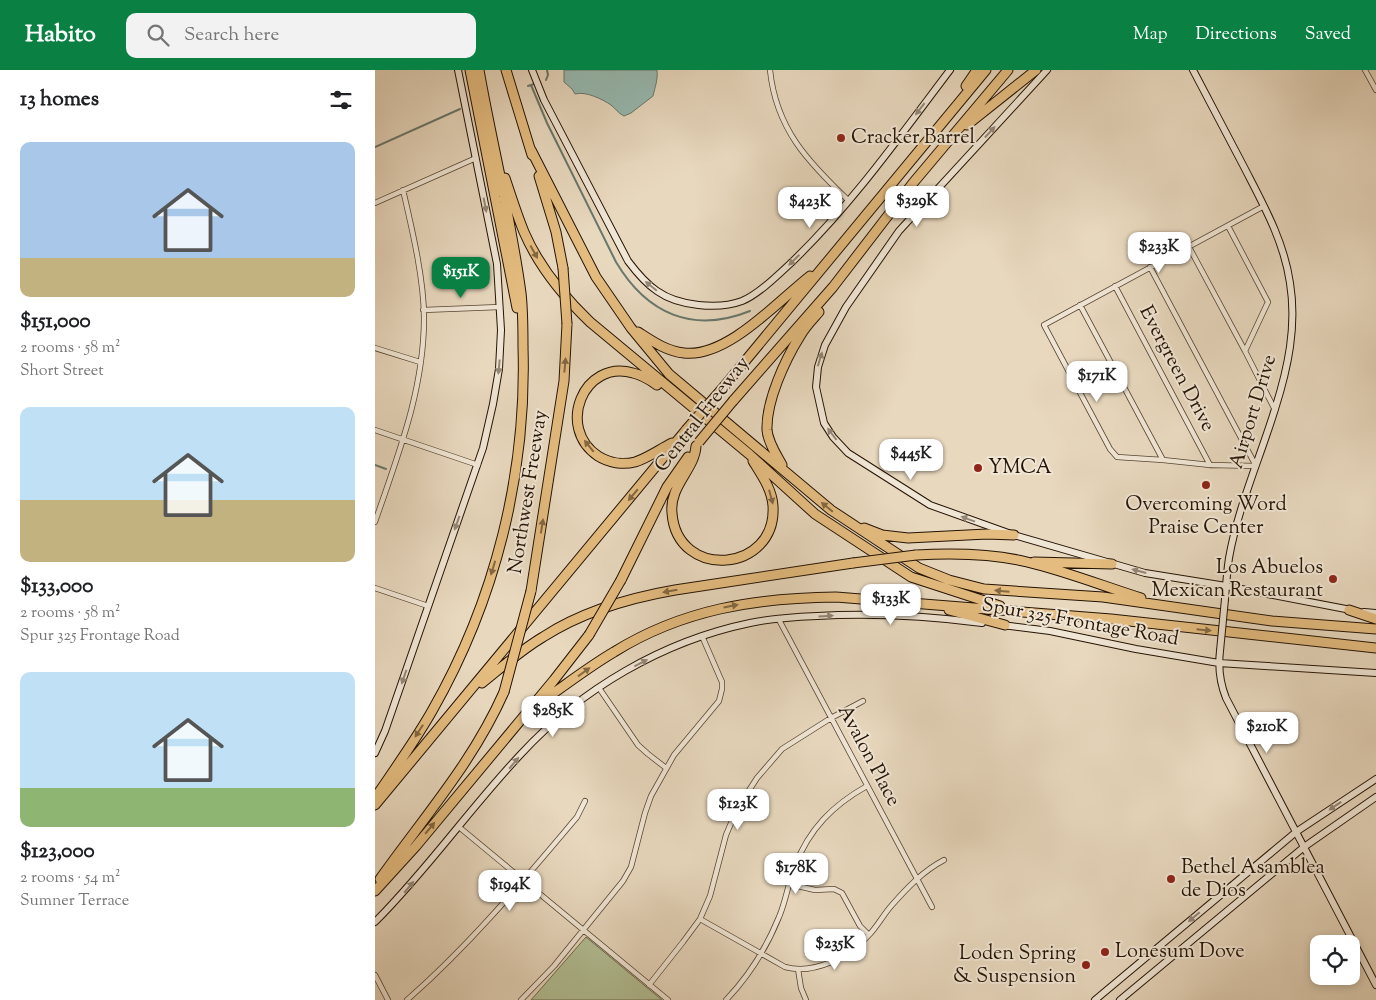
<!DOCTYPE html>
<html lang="en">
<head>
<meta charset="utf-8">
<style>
  :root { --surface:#fff; --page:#f2f2f2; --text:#202124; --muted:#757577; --accent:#0b8043 }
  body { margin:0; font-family:"Sorts Mill Goudy",serif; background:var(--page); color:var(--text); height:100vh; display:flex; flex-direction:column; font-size:19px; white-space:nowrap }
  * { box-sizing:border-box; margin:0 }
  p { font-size:16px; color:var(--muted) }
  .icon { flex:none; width:28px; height:28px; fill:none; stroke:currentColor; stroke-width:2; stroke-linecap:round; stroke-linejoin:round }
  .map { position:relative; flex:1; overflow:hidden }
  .drawer { display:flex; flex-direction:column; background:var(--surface); width:375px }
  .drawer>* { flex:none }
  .fabs { position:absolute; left:935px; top:865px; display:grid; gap:10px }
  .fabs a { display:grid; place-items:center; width:50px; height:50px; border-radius:10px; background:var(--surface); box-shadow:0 2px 8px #0003; font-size:25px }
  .price { position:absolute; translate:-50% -42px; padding:0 11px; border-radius:10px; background:#fff; color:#222; font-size:16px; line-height:32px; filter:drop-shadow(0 1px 2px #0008) }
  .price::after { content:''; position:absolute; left:50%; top:30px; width:15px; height:11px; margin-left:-8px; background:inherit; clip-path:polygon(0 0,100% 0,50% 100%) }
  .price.on { background:var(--accent); color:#fff }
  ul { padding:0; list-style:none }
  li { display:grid; align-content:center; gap:10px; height:265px; padding:0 20px }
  li span { display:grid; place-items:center; height:155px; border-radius:10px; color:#555 }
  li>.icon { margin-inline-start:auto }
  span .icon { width:90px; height:90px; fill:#fffc; stroke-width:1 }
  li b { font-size:21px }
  h2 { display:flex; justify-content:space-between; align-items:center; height:60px; padding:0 20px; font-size:21px }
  header { display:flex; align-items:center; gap:30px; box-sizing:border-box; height:70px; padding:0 25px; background:var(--accent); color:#fff }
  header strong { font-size:24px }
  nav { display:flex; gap:28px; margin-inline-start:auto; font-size:18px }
  .search { width:350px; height:45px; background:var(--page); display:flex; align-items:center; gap:12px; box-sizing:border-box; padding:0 18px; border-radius:10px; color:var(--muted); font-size:19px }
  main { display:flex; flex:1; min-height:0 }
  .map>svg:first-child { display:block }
</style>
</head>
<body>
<header>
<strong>Habito</strong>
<div class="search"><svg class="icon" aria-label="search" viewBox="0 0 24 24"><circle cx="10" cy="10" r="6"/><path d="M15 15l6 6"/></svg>Search here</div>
<nav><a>Map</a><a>Directions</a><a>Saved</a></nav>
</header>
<main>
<section class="drawer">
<h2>13 homes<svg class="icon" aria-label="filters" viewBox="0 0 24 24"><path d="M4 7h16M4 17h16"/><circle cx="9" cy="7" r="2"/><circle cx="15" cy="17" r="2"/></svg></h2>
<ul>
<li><span style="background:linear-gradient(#a9c7e8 75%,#c2b280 0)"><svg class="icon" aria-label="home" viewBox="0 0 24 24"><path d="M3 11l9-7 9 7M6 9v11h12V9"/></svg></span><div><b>$151,000</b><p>2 rooms · 58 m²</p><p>Short Street</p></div></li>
<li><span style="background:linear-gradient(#bfe0f5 60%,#c2b280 0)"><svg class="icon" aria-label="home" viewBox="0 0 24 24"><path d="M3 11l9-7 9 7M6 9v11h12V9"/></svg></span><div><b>$133,000</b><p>2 rooms · 58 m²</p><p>Spur 325 Frontage Road</p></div></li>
<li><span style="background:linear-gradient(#bfe0f5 75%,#8fb573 0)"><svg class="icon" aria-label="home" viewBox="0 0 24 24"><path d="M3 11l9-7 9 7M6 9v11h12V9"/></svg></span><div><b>$123,000</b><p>2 rooms · 54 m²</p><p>Sumner Terrace</p></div></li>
</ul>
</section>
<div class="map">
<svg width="1001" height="930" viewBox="0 0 1001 930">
  <rect width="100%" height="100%" fill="#e8d8be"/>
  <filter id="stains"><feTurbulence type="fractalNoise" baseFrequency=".004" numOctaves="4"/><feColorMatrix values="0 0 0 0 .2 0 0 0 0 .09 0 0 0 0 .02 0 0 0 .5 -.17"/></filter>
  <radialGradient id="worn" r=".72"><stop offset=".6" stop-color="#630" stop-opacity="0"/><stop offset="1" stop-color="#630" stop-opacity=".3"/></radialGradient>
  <path fill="#b2c095" stroke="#6b6a4c" d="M211,867L287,930H156Z"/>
  <path fill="#97bab1" stroke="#69776c" d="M189,0H282C283,10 280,17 278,26L256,43L249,46C243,43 241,39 236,35C227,29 211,21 200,24L197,19L189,12Z"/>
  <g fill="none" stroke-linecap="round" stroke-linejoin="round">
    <path stroke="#69776c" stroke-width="2" d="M171,10L173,5L172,0
      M156,15L172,53L241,192C272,244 318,264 375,241
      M153,16L159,14
      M0,77L85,39
      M0,395L11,399"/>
    <defs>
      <path id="minor" d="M395,0C401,59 433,92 474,131
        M990,0L1001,20
        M0,133L101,88
        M853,156L893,232L870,281L900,340
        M814,177L870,281
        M740,216L835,395
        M705,235L788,390L835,395L881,396L775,197
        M48,240L125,237
        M0,278L45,292
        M0,360L103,395
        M788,390L742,387L735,379L669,255L889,136
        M0,452C23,385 49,320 49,248C49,209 37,159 28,120
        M0,518L53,536
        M403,548L557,837
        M224,618L263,675L273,684L291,698
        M84,757L293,930
        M414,814L440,820L459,819L467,823L485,856L494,865
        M325,849L410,897C439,905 474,887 493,866C502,857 508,845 517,835C532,818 548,801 569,790
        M423,899L426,918L431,930
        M0,905L13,930
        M274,915L308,872L325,849L335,826L351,765L362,739L382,708L407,679L456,648L488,631
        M32,930C95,875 148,811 202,747L210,731
        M146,930L179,896L248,811L256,797L270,743L276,726L299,685L344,631L347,619V612L327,566
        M351,930C374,906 391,879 404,847C411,831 413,813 420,796C434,759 458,735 492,716"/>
      <path id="secondary" d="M157,0L169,30L253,191C262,203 270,213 282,221C303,236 343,240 367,231C384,224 404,204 418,191C477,134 525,66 575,0
        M672,0L524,161L471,237L450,275L443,297L441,317L449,353L458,367L473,383L555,435L639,465L770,503L851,516L976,540
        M818,0C835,32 852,65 869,97C888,134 909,171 915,213C922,256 913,298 900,339C885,388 863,437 854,488C852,501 851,515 850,529
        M989,542L1001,543
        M627,555L675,561L761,579L844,593L1001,603
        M845,581C843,598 845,613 851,628L1001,915
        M0,683L10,661L108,378L118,334L124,299L126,260L122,194L83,0
        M0,852C53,799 95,738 146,684C206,619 288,571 375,553C397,548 419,547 442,546C497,543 552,546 607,553
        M720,930L921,762L1001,709
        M745,930L929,777L1001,727"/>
      <path id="motorway" d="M95,0L142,238
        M131,0L157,85
        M591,16L602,0
        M592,55L661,0
        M156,80L221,207L256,258L294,304L456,440L544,498L574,510L609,519L728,527L897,551L1001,559
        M164,106L181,162L188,198
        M130,108C136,126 142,145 149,162C164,197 188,226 215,252L374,384L440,444L536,507L625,536
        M263,262C277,271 291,281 309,283C352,288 402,232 435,206
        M282,315C275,310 267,305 258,303C208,289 181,358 223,386C234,393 248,395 260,392C273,388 285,379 297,373
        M347,319L611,0
        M358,331L458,217L538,113L633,0
        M321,376C320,399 294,416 297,443C302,511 402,503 398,436C397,419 386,404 378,391
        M407,395C401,384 393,372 392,360C391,331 410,290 425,266C430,257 437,250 444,242
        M489,458L507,465L533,468L612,464L639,465
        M541,485C578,483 616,483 652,492C690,501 728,516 766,528
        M659,492L737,494
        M246,510L292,417L313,387
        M156,521L189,311L192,254
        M574,540L630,555
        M974,540L1001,549
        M107,613C127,597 146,580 168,567C208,541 254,528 300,520L478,493
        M154,640C183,621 210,599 239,582C308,539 381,528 461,527L736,549L1001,578
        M0,728C19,700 40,671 57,641C120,531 152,404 148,277C148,259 148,240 146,223C136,148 117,74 104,0
        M0,735L311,360
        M5,809C49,747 98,692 129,622
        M0,821L41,776L179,610L214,565"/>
    </defs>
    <use href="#minor" stroke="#554432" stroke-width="6"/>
    <use href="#secondary" stroke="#241304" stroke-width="8"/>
    <use href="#motorway" stroke="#241304" stroke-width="11"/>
    <use href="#minor" stroke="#f0e6d5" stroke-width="4.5"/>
    <use href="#secondary" stroke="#f0e6d5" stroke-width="6"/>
    <use href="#motorway" stroke="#e4bc7f" stroke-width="9"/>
    <defs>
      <path id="secondary-bridge" d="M845,581L850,529"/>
      <path id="motorway-bridge" d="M188,198L192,254
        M311,360L347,319
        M324,372L358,331
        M478,493L541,485
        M214,565L246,510
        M129,622L156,521"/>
    </defs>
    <use href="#secondary-bridge" stroke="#241304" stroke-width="8" stroke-linecap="butt"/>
    <use href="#motorway-bridge" stroke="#241304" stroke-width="11" stroke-linecap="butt"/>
    <use href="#secondary-bridge" stroke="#f0e6d5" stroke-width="6"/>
    <use href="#motorway-bridge" stroke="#e4bc7f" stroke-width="9"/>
  </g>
  <defs><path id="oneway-solid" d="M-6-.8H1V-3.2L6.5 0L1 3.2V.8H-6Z" transform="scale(1.25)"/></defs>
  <g fill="#948777">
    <use href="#oneway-solid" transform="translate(545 39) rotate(128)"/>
    <use href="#oneway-solid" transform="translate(615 62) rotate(-47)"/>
    <use href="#oneway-solid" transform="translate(110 135) rotate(79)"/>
    <use href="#oneway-solid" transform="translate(419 190) rotate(136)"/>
    <use href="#oneway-solid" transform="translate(276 216) rotate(-141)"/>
    <use href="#oneway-solid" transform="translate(445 289) rotate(-73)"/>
    <use href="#oneway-solid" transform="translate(124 297) rotate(95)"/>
    <use href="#oneway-solid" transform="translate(457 364) rotate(-127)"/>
    <use href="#oneway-solid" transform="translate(593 449) rotate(-160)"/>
    <use href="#oneway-solid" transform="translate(82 453) rotate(110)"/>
    <use href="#oneway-solid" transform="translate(764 501) rotate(-165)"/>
    <use href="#oneway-solid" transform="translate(451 546) rotate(-3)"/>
    <use href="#oneway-solid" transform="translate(266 593) rotate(-27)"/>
    <use href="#oneway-solid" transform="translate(29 607) rotate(109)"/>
    <use href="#oneway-solid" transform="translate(139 693) rotate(-50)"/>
    <use href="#oneway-solid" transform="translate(960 736) rotate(146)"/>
    <use href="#oneway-solid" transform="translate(34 817) rotate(-50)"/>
    <use href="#oneway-solid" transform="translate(819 847) rotate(140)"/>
  </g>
  <g fill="#846842">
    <use href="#oneway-solid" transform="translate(159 182) rotate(61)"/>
    <use href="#oneway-solid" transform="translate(190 295) rotate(-85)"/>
    <use href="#oneway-solid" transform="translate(214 376) rotate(-129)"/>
    <use href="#oneway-solid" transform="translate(258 425) rotate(130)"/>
    <use href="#oneway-solid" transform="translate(396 427) rotate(75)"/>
    <use href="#oneway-solid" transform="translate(452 437) rotate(-141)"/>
    <use href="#oneway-solid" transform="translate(167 456) rotate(-81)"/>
    <use href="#oneway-solid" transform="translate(118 498) rotate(107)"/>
    <use href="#oneway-solid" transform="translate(295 521) rotate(170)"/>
    <use href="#oneway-solid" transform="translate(627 521) rotate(-175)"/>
    <use href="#oneway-solid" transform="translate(356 536) rotate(-11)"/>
    <use href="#oneway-solid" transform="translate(829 560) rotate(6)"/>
    <use href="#oneway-solid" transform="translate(209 602) rotate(-36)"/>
    <use href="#oneway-solid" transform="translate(44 661) rotate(123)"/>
    <use href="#oneway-solid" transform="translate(55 758) rotate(-50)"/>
  </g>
  <g fill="#8f2418" stroke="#f0e6d5" stroke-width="2">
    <circle cx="466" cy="68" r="5"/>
    <circle cx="603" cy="398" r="5"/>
    <circle cx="831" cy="415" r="5"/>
    <circle cx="958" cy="509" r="5"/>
    <circle cx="796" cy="809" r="5"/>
    <circle cx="730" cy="882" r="5"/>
    <circle cx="711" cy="895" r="5"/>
  </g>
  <g text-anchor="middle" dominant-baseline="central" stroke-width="4" stroke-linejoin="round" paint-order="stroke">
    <g font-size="20" fill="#241304" stroke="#f0e6d5" text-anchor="start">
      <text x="476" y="68">Cracker Barrel</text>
      <text x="613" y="398">YMCA</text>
      <text x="831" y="435" text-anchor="middle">Overcoming Word<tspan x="831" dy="23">Praise Center</tspan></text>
      <text x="948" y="498" text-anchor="end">Los Abuelos<tspan x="948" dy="23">Mexican Restaurant</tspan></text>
      <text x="806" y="798">Bethel Asamblea<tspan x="806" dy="23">de Dios</tspan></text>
      <text x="740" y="882">Lonesum Dove</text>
      <text x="701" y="884" text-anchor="end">Loden Spring<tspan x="701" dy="23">&amp; Suspension</tspan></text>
    </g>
    <g font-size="20" fill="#241304" stroke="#f0e6d5">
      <text transform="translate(801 299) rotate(62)">Evergreen Drive</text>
      <text transform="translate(879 342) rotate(-73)">Airport Drive</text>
      <text transform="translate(328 345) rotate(-52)">Central Freeway</text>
      <text transform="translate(154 422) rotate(-81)">Northwest Freeway</text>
      <text transform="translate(705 553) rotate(10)">Spur 325 Frontage Road</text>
      <text transform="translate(493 686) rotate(62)">Avalon Place</text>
    </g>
  </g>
  <rect width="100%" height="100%" filter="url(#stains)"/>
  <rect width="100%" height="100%" fill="url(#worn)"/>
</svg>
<div class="fabs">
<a><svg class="icon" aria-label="locate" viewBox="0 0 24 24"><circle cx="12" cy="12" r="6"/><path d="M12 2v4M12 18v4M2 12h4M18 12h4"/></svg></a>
</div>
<b class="price" style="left:542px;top:158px">$329K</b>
<b class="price" style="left:435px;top:159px">$423K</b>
<b class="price" style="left:784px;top:204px">$233K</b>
<b class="price on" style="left:86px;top:229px">$151K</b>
<b class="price" style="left:722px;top:333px">$171K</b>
<b class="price" style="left:536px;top:411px">$445K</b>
<b class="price" style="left:516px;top:556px">$133K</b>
<b class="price" style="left:178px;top:668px">$285K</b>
<b class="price" style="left:892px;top:684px">$210K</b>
<b class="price" style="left:363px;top:761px">$123K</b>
<b class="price" style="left:421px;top:825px">$178K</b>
<b class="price" style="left:135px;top:842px">$194K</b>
<b class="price" style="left:460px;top:901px">$235K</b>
</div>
</main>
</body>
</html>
